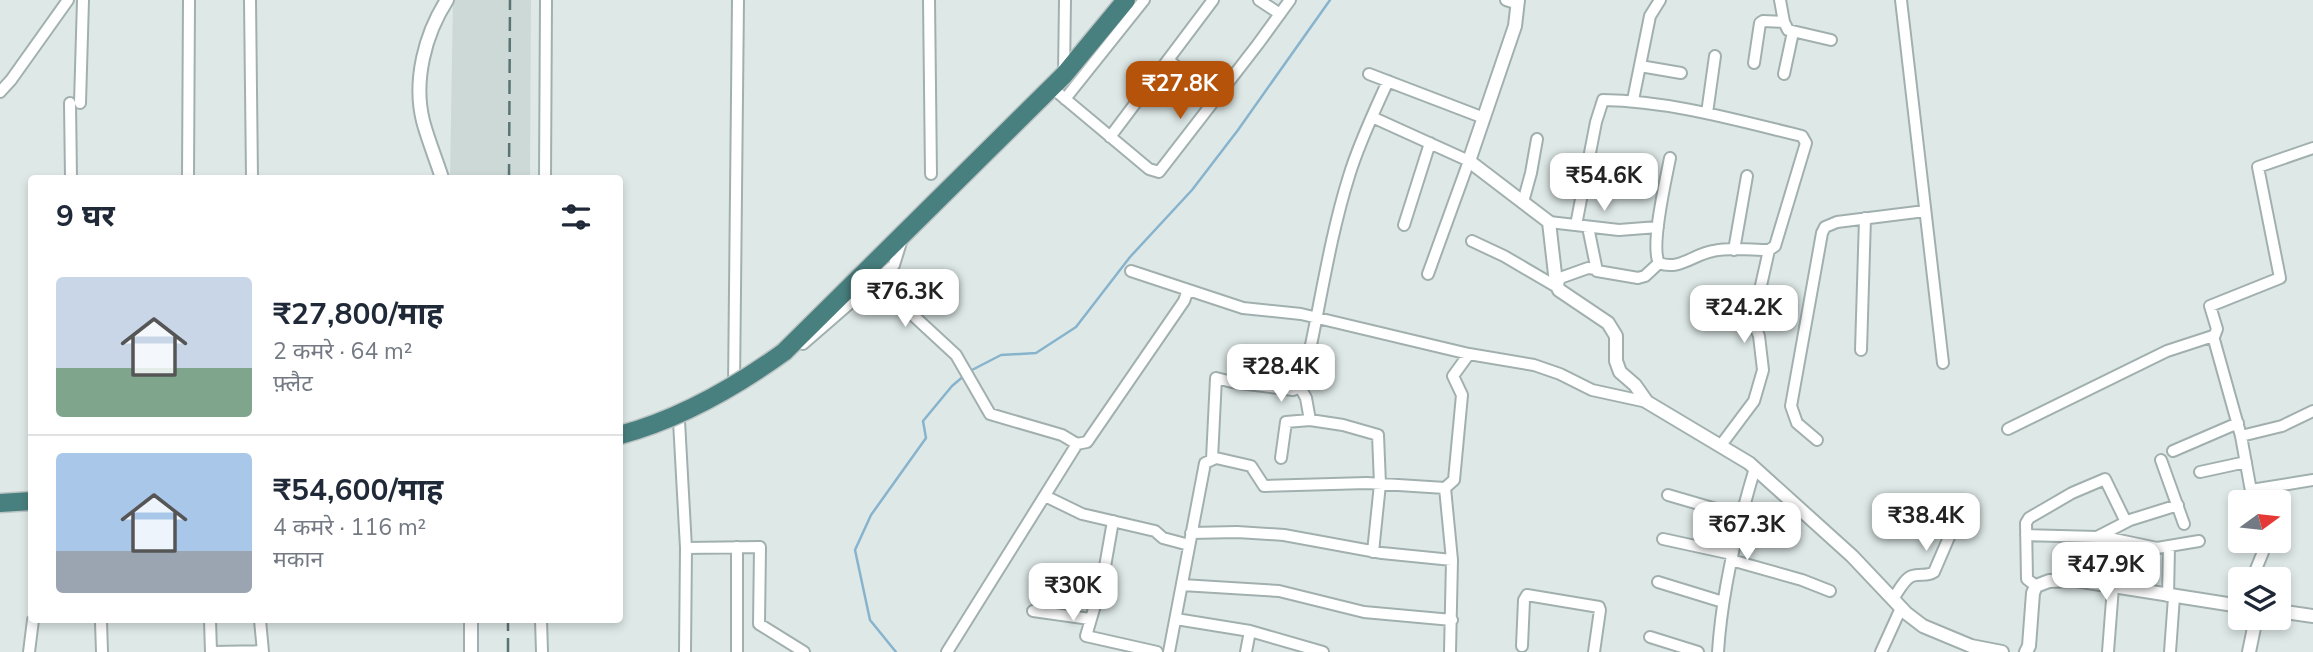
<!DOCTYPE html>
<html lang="hi">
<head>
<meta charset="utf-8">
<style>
  :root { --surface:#fff; --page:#f6f6f7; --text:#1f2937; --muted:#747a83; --line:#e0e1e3; --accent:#b45309 }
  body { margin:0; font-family:"Nunito Sans","Noto Sans Devanagari",sans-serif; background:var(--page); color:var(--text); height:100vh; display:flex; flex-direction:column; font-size:26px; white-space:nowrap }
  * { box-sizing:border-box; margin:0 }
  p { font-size:23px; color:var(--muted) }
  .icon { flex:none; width:38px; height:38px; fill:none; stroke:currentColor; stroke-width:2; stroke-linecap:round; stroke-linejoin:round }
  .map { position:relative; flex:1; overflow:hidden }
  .drawer { position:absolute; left:28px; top:175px; width:595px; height:448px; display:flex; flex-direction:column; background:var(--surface); border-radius:7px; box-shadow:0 4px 10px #0003 }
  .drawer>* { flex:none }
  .needle { width:46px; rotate:75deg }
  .controls { position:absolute; left:2228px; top:490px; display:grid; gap:14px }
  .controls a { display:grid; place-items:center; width:63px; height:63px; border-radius:7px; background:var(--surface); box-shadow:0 4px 10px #0003; font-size:35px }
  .price { position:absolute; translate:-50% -60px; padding:0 16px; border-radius:14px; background:#fff; color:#222; font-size:23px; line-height:46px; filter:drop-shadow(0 2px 4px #0008) }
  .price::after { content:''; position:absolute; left:50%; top:42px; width:21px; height:16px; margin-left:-10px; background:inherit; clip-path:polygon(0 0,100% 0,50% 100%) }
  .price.selected { background:var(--accent); color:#fff }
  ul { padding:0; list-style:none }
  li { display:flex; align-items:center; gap:21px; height:175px; padding:0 28px }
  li+li { border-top:2px solid var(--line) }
  li span { display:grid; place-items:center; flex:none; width:196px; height:140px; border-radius:7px; color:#555 }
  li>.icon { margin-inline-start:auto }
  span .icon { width:84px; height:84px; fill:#fffc; stroke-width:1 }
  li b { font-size:30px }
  h2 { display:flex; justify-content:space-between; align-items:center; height:84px; padding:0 28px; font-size:30px }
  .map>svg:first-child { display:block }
</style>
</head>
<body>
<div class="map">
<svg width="2313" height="652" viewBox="0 0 2313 652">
  <rect width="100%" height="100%" fill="#dee9e7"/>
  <path fill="#ccd9d6" d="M453,0H531L530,178H450Z"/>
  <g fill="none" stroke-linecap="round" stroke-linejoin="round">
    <path stroke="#87b3cd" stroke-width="2.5" d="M970,371L1001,355L1036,353L1076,327L1130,257L1192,190L1238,130L1330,0
      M896,652L870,620L855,550L871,515L926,438L923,421L952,386L965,375"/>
    <defs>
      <path id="minor" d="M250,0L252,178
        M929,0L931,174
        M1259,0L1280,14
        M1506,0L1518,4
        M1780,0L1784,22L1788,30L1831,40
        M1901,0L1943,363
        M1168,60L1217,98
        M1754,63L1760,23L1763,21L1784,22
        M1640,66L1681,73
        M1369,74L1484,118
        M1784,74L1793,32
        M1064,75L1065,0
        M1051,87L1149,169L1159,172L1258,44L1290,0
        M0,92L11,80L68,0
        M1065,99L1144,0
        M1633,100L1650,16L1660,0
        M70,103L71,178
        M80,103L83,0
        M1707,113L1715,56
        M1372,117L1469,161L1428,274
        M1110,137L1213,0
        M188,178L189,0
        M545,178L546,0
        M1523,202L1531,173L1537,139
        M1549,222L1619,230L1658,227
        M1404,225L1430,143
        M1576,225L1596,122L1603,100C1670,101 1736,120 1802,136L1806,143L1775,246L1769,250C1751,250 1730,247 1713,251C1694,254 1679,271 1659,263C1650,246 1666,179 1670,158
        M1588,227L1597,271L1638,278L1645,276L1659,263
        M1472,241L1504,256L1557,287L1560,278L1588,268L1596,269
        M1734,250L1747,176
        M1131,271L1243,308L1301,314L1469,354L1534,365L1560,374L1592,390L1647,402
        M876,281L956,355L990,414L1062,435L1077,444L947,652
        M2214,337L2217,329L2210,306L2280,278L2258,167L2313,148
        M803,344L894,265L902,239
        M1861,350L1865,218
        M734,387L738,0
        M1300,387L1306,398L1310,420L1343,425L1378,435L1380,484L1373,552
        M679,421L686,548L760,547L759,624L804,652
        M2008,429L2167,351L2213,336L2241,436L2253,502
        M2241,436L2282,426L2313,411
        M1817,440L1797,423L1791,406L1822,233L1825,227L1837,222L1925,211
        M1077,444L1087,442L1184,301L1188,290
        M1721,445L1754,401L1763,370L1759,336L1753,321L1769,250
        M2173,451L2238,423
        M1281,458L1286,422L1310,420
        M1212,459L1216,378L1232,382L1293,390L1300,387L1303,382C1319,314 1328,243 1349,176C1359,143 1374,112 1388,81
        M2161,460L2184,524
        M2200,472L2246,462
        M1445,488L1452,560L1450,652
        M2251,490L2313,480
        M1668,495L1740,516
        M1045,496L1082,514L1155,531L1163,538L1189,545
        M1113,521L1103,578L1086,636L1157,652
        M1191,533L1237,532L1284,535L1382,553L1452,560
        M2026,535L2097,537L2130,520L2178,505
        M1663,539L1732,554
        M737,547V652
        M1731,560L1802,580L1830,591
        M2252,579L2263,552L2262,541
        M1658,582L1723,602
        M1182,585L1279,591L1364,612L1452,620
        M2036,586L2027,579L2026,523L2029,518L2072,493L2105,479L2126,522
        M2168,596L2169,547
        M1893,599C1898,592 1904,579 1912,576C1920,573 1927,577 1934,572L1965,500
        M1033,611L1090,619
        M1176,619L1250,631L1323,652
        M210,620L211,652
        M260,620L263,652
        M541,620L542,652
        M101,622L102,652
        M1650,637L1698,652
        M1522,646L1524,600L1527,595L1599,607L1600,610L1594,652
        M29,652L33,620
        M211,652L263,651
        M685,652L686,548
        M1169,652L1205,463L1216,458L1251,466L1264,486L1367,483L1445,488L1454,480L1462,395L1453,376L1469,354
        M1246,652L1250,631
        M1718,652C1722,589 1737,528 1755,468
        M1881,652L1901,608
        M2108,652L2113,587L2100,536L2157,548L2199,541
        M2170,652L2174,597"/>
      <path id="tertiary" d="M1518,0L1515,26L1469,161L1549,222L1556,283L1559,290L1608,323L1616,336V361L1620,372L1635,385L1647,402L1749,463L1852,556L1906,613L1923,626L1971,646L2002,652
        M442,178C436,159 428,140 423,121C413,81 425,34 447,0
        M2278,611L2313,616
        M471,620V652
        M2026,652L2029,646L2033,593L2036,586L2049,581L2075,580L2240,606
        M2249,652L2256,618"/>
      <path id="trunk" d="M784,352L1064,75L1126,0
        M0,503L32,501"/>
    </defs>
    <use href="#minor" stroke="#a1b0af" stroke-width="14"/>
    <use href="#tertiary" stroke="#a1b0af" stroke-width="16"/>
    <use href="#trunk" stroke="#bcc3c3" stroke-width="21"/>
    <use href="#minor" stroke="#fff" stroke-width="10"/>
    <use href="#tertiary" stroke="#fff" stroke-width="12"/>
    <use href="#trunk" stroke="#48807f" stroke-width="18"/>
    <path stroke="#5a7473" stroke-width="2.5" stroke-dasharray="14 7" stroke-linecap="butt" d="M509,178L510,0
      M508,652V620"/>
    <defs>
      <path id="trunk-bridge" d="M620,435C680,419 734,388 784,352"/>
    </defs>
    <use href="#trunk-bridge" stroke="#bcc3c3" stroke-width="21" stroke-linecap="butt"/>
    <use href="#trunk-bridge" stroke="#48807f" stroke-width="18"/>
  </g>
</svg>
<div class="controls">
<a><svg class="needle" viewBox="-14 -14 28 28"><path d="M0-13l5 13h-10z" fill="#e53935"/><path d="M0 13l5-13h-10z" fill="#747a83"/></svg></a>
<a><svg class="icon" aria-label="layers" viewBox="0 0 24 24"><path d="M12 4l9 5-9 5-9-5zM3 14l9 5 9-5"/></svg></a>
</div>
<b class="price selected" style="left:1180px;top:121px">₹27.8K</b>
<b class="price" style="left:1604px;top:213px">₹54.6K</b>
<b class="price" style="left:905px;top:329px">₹76.3K</b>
<b class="price" style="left:1744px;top:345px">₹24.2K</b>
<b class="price" style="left:1281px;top:404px">₹28.4K</b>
<b class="price" style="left:1926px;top:553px">₹38.4K</b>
<b class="price" style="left:1747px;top:562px">₹67.3K</b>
<b class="price" style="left:2106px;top:602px">₹47.9K</b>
<b class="price" style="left:1073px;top:623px">₹30K</b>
<section class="drawer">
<h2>9 घर<svg class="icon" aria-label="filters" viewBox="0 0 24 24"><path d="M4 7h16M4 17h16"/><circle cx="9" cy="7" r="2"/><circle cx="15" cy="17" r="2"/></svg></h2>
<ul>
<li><span style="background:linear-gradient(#c9d6e8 65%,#7fa58c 0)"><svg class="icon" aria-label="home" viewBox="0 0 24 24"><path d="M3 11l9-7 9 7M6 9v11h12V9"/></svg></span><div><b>₹27,800/माह</b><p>2 कमरे · 64 m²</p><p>फ़्लैट</p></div></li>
<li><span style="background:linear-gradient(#a9c7e8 70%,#9aa5b1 0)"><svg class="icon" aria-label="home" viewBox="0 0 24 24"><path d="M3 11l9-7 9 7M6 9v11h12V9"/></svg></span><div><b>₹54,600/माह</b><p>4 कमरे · 116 m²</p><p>मकान</p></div></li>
</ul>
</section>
</div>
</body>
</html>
